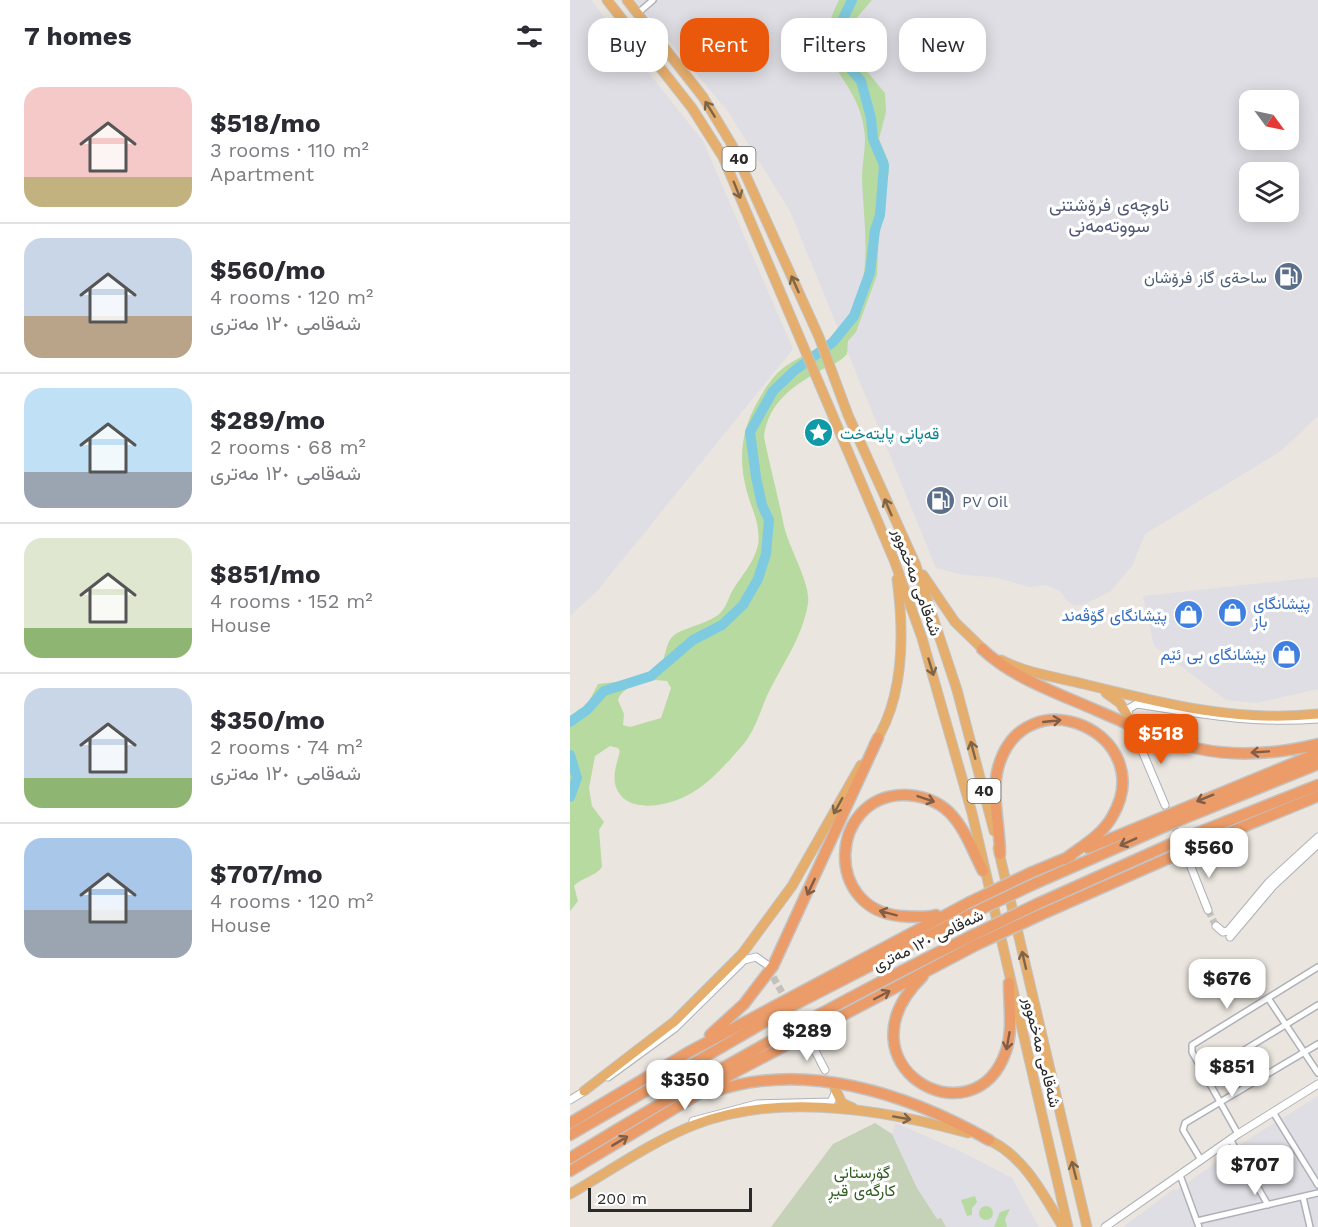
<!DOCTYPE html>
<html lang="en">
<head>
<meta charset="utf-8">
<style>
  :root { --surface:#fff; --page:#f2f2f3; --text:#2b2b33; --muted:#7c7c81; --line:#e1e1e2; --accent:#ea580c }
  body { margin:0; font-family:"Work Sans",Vazirmatn,sans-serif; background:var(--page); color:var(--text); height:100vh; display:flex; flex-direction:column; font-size:22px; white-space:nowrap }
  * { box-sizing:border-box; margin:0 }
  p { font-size:20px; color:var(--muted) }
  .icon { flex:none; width:33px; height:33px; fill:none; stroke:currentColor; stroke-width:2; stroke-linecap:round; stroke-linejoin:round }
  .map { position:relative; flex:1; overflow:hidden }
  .side { display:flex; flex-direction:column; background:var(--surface); width:570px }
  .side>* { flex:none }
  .banner { position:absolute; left:18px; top:18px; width:570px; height:54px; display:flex; gap:12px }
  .needle { width:39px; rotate:123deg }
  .controls { position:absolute; left:669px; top:90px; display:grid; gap:12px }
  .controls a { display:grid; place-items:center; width:60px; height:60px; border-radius:12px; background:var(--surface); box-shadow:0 3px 15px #0003; font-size:30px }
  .scale { position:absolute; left:18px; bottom:15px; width:164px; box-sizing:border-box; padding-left:6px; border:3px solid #2a2a2a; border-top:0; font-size:16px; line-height:21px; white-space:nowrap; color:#2a2a2a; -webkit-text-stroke:4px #fff; paint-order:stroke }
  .price { position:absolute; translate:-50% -51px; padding:0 14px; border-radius:12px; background:#fff; color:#222; font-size:20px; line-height:39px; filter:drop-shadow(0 2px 3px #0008) }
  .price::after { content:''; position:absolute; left:50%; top:36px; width:18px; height:14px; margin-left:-9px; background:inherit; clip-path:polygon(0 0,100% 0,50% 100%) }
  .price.on { background:var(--accent); color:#fff }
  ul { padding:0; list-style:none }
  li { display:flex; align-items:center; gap:18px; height:150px; padding:0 24px }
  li+li { border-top:2px solid var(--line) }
  li span { display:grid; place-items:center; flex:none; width:168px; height:120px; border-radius:18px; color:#555 }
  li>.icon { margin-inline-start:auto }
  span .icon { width:72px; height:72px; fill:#fffc; stroke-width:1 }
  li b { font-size:26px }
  h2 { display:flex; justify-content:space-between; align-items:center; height:72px; padding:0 24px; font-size:26px }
  .tag { padding:0 21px; border-radius:18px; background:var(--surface); box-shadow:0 3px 15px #0003; font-size:21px; line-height:54px }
  .tag.on { background:var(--accent); color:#fff }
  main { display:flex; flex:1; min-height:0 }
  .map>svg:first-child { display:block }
</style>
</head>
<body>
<main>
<section class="side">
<h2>7 homes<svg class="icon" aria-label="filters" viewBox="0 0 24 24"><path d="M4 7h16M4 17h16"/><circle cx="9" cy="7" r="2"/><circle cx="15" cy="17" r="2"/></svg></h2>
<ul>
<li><span style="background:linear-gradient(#f6c9c9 75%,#c2b280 0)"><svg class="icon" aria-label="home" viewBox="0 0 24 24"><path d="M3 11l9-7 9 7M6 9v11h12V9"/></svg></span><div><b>$518/mo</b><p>3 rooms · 110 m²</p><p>Apartment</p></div></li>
<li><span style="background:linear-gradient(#c9d6e8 65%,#b9a48a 0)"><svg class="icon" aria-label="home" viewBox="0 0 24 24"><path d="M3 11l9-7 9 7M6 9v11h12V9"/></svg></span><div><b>$560/mo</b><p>4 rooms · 120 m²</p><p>شەقامی ١٢٠ مەتری</p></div></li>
<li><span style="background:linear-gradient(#bfe0f5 70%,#9aa5b1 0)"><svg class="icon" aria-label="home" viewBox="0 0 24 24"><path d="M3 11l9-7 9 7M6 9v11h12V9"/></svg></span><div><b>$289/mo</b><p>2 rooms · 68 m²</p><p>شەقامی ١٢٠ مەتری</p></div></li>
<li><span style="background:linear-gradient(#dfe7d0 75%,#8fb573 0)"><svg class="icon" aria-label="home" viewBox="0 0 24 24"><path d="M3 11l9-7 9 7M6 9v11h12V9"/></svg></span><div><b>$851/mo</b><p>4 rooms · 152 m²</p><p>House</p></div></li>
<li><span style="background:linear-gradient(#c9d6e8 75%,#8fb573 0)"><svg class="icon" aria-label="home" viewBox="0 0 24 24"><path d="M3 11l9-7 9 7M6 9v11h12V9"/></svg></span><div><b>$350/mo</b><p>2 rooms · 74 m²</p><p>شەقامی ١٢٠ مەتری</p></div></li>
<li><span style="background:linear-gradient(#a9c7e8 60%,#9aa5b1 0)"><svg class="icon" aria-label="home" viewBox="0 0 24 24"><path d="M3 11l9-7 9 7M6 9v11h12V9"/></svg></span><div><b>$707/mo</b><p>4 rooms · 120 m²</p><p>House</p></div></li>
</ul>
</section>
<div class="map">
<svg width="748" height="1227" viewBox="0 0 748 1227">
  <rect width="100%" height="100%" fill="#eae5de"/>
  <path fill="#dfdee4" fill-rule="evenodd" d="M0,0H21L133,141L223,349L28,590L0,616Z
    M65,0H748V416L711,451L575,534L562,566L541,591L515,604L505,606L497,601L490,591L476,585L459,587L428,578L389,574L366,568L220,211L159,113ZM680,100H718V140H680ZM680,172H718V212H680Z
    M748,577V689L687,703L656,700L584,646L573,596Z
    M748,1096V1227H553L604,1189L606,1191L680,1138Z
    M326,1123L392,1152L442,1178L469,1227H376L371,1218L367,1220L347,1188L322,1134Z"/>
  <path fill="#b7daa1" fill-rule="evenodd" d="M269,0H302L284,21V42L288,61L315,93L316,112L309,139L318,160L319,171L309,228L307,275L286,332L278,341L277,354C271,361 262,365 253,369C224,385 198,402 194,437C200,467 208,496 214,526C218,546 241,584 238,603C233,638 210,667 196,698C189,715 184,732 172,746C157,763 138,785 118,795C98,806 56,815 46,787C42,775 47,763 50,751L48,748L40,746L25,756L19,788L22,806L34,822L29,830L32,867C25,877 12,877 4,886L8,901L0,911V716L16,707L28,684C44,682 83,680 91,665C97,654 95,640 107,633C119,627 139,622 148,615C157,608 158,597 164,588C173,574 184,562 188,545C191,525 182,510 177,492C168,460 171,430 188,401C194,390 202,377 212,369C223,360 236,355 247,348C272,332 290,303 294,273C298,242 293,209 292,178C292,161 297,145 294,129C287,73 235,65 269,0ZM86,680L97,681L101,688L91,718L60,727L53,725L54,714L48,700C52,686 73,683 86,680Z
    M405,1196L407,1202L402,1208V1215L397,1216L391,1200Z
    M409 1213a7 7 0 1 1 14 0a7 7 0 1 1-14 0Z
    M440,1209L435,1219L437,1227H424L430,1212Z"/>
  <path fill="#c6d2b7" d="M305,1123L322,1134L347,1188L367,1219L371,1218L376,1227H201L263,1144Z"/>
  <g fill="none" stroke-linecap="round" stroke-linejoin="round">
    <path stroke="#7ecae0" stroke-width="10" d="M0,722L17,710L34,691L81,676L123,640L152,625L173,605L188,579L196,554L199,520L192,505L186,477L180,432L203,391L224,371L263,342L284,316L300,272L305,230L310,215L314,165L303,139L301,118L291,81L272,59L269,45L271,23L282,0
      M0,755L7,778L0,797"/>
    <path stroke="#c4c0ba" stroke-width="7" stroke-dasharray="7 3.5" stroke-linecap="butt" d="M595,805L616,854
      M638,910L646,926
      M198,968L241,1043"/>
    <defs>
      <path id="minor" d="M68,13L83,0
        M698,998L748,1073
        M635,1074L748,1005
        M703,1112L748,1185
        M668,1134L622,1052V1045L748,967
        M660,1139L698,1205
        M631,1160L613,1130L615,1123L748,1044
        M610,1175L629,1227
        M733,1197L740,1227
        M627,1221L748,1193"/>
      <path id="tertiary" d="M559,715L558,709L567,704C630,714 683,724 748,719
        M565,734L595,805
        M617,857L638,910
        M646,926L653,932L658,931L699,882L748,837
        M660,937L703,886L748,844
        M241,1043L255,1070
        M38,1077L105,1028L174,960L186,957L196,964
        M0,1100L18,1089
        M123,1121L187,1104L261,1102L266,1091
        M535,1227L668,1134L748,1084"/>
      <path id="trunk" d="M37,0L122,108L153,157L324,560L352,638L402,813L498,1227
        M57,0L133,97L162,145L249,337L278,415L345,563L387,690L424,831
        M353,575L385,622L416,652
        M431,660C456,673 486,677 514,684C591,703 667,723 748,714
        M536,693L550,703L559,718
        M304,744C335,697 334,631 327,579
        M428,848L517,1227
        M265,1089L272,1103L283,1108
        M14,1091L105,1021L172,954L222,886L291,765
        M414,1138C452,1152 473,1194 493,1227
        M0,1194C40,1171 81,1142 124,1125C208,1092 313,1109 398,1133"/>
      <path id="motorway" d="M412,649C444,679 488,693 528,711C561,725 595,742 630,749C668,757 711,753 748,744
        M518,848L748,753
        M430,854C430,826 421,795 428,768C454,673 591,734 542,817C531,836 512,846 495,859
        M460,873L501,856
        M464,884L605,822L748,764
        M467,904L612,839L748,785
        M366,915C355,918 342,917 330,916C252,908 261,796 333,795C350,795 366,800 379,812C395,828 403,852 413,871
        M470,915L624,847L748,796
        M353,976C263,1064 404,1145 436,1051C443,1031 439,1005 439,983
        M140,1035L174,1004L203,966L308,738
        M140,1093C232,1059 336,1093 419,1140
        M0,1123L117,1053L400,902
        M0,1135L224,1005L401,914
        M0,1158C131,1078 265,1003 403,935
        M0,1171L167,1071L406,945"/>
    </defs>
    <use href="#minor" stroke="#afb1b9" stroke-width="8"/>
    <use href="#tertiary" stroke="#afb1b9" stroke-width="9"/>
    <use href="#trunk" stroke="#c3c3c3" stroke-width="11"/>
    <use href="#motorway" stroke="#c3c3c3" stroke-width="13"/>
    <use href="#minor" stroke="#fff" stroke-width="5"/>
    <use href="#tertiary" stroke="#fff" stroke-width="7"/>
    <use href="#trunk" stroke="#e6ae6c" stroke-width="9"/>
    <use href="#motorway" stroke="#eb9c69" stroke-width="10"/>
    <defs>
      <path id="motorway-bridge" d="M400,902L460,873
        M401,914L464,884
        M403,935L467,904
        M406,945L470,915"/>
    </defs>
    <use href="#motorway-bridge" stroke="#c3c3c3" stroke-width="13" stroke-linecap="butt"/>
    <use href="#motorway-bridge" stroke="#eb9c69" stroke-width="10"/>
  </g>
  <defs><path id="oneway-shaft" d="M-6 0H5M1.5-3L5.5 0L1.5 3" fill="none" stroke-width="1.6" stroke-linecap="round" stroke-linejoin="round" transform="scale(1.5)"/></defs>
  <g stroke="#7f6548">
    <use href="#oneway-shaft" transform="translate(140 109) rotate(-122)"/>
    <use href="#oneway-shaft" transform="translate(167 190) rotate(68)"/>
    <use href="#oneway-shaft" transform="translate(225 284) rotate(-114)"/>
    <use href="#oneway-shaft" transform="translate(318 507) rotate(-113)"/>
    <use href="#oneway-shaft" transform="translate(361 667) rotate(73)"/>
    <use href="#oneway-shaft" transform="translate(403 750) rotate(-105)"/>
    <use href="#oneway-shaft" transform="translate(268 806) rotate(119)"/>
    <use href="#oneway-shaft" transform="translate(454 960) rotate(-103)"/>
    <use href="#oneway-shaft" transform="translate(332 1118) rotate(10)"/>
    <use href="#oneway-shaft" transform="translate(504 1170) rotate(-104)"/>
  </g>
  <g stroke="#815d46">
    <use href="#oneway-shaft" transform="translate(482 721) rotate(-6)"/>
    <use href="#oneway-shaft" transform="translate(690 752) rotate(176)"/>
    <use href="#oneway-shaft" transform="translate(635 798) rotate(158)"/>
    <use href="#oneway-shaft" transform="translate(356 799) rotate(19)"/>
    <use href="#oneway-shaft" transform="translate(558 842) rotate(156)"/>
    <use href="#oneway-shaft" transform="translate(241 887) rotate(115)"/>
    <use href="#oneway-shaft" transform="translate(318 913) rotate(-165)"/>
    <use href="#oneway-shaft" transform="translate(312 995) rotate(-28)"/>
    <use href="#oneway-shaft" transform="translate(438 1041) rotate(100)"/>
    <use href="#oneway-shaft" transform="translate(50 1141) rotate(-31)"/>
  </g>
  <defs>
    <symbol id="fuel-disc" viewBox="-11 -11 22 22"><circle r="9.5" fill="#5c6f8a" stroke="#fff"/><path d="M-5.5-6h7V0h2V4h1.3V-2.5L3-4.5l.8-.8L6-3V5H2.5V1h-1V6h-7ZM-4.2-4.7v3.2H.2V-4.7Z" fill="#fff"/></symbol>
    <symbol id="sight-disc" viewBox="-11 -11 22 22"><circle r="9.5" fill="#0f9aa8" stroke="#fff"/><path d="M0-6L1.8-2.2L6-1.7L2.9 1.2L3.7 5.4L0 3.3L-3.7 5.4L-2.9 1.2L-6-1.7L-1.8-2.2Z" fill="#fff"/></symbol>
    <symbol id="shop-disc" viewBox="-11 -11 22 22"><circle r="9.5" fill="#3f7fe0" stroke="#fff"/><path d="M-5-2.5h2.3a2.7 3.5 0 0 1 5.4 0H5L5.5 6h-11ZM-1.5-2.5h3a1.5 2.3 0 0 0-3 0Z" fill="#fff"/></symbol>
  </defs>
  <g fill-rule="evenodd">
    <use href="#fuel-disc" x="702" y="260" width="33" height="33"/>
    <use href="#sight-disc" x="232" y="416" width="33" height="33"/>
    <use href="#fuel-disc" x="354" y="484" width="33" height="33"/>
    <use href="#shop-disc" x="646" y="596" width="33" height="33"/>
    <use href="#shop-disc" x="602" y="598" width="33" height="33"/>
    <use href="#shop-disc" x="700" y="638" width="33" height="33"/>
  </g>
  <g text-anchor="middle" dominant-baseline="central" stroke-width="6" stroke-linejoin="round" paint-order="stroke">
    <g fill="#fff" stroke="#6a6a6a" stroke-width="1.5">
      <rect x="152.5" y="147" width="33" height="24" rx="4.5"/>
      <rect x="397.5" y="779" width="33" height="24" rx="4.5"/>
    </g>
    <g font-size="15" font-weight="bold" fill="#2a2a2a">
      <text x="169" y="159">40</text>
      <text x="414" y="791">40</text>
    </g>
    <g font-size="16" fill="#4e5e75" stroke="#fff" text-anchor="end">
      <text x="697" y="277">ساحةی گاز فرۆشان</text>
      <text x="392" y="501" text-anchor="start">PV Oil</text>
    </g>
    <g font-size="16" fill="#0d838f" stroke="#fff" text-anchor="start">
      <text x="270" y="433">قەپانی پایتەخت</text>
    </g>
    <g font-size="16" fill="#2a2a2a" stroke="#fff">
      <text transform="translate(347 582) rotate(70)">شەقامی مەخموور</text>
      <text transform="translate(358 940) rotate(-26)">شەقامی ١٢٠ مەتری</text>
      <text transform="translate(472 1052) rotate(76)">شەقامی مەخموور</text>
    </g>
    <g font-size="16" fill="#366cbe" stroke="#fff" text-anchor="end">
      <text x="683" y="603" text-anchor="start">پێشانگای<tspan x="683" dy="18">باز</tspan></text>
      <text x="597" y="615">پێشانگای گۆڤەند</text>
      <text x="696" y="654">پێشانگای بی ئێم</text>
    </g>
    <g font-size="16" fill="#325f23" stroke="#fff">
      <text x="292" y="1172">گۆڕستانی<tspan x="292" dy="18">کارگەی قیڕ</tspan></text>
    </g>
    <g font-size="18" fill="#505876" stroke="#fff">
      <text x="539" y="204">ناوچەی فرۆشتنی<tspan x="539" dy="21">سووتەمەنی</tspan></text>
    </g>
  </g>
</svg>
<div class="controls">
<a><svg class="needle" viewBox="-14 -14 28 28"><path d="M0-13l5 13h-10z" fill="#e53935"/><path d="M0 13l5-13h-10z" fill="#7c7c81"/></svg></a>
<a><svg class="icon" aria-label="layers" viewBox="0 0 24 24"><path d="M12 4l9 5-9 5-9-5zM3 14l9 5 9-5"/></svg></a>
</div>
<div class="scale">200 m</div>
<b class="price on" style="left:591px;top:765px">$518</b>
<b class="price" style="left:639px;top:879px">$560</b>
<b class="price" style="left:657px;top:1010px">$676</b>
<b class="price" style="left:237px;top:1062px">$289</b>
<b class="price" style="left:662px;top:1098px">$851</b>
<b class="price" style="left:115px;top:1111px">$350</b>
<b class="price" style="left:685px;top:1196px">$707</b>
<div class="banner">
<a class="tag">Buy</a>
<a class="tag on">Rent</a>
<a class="tag">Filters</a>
<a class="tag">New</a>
</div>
</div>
</main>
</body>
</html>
